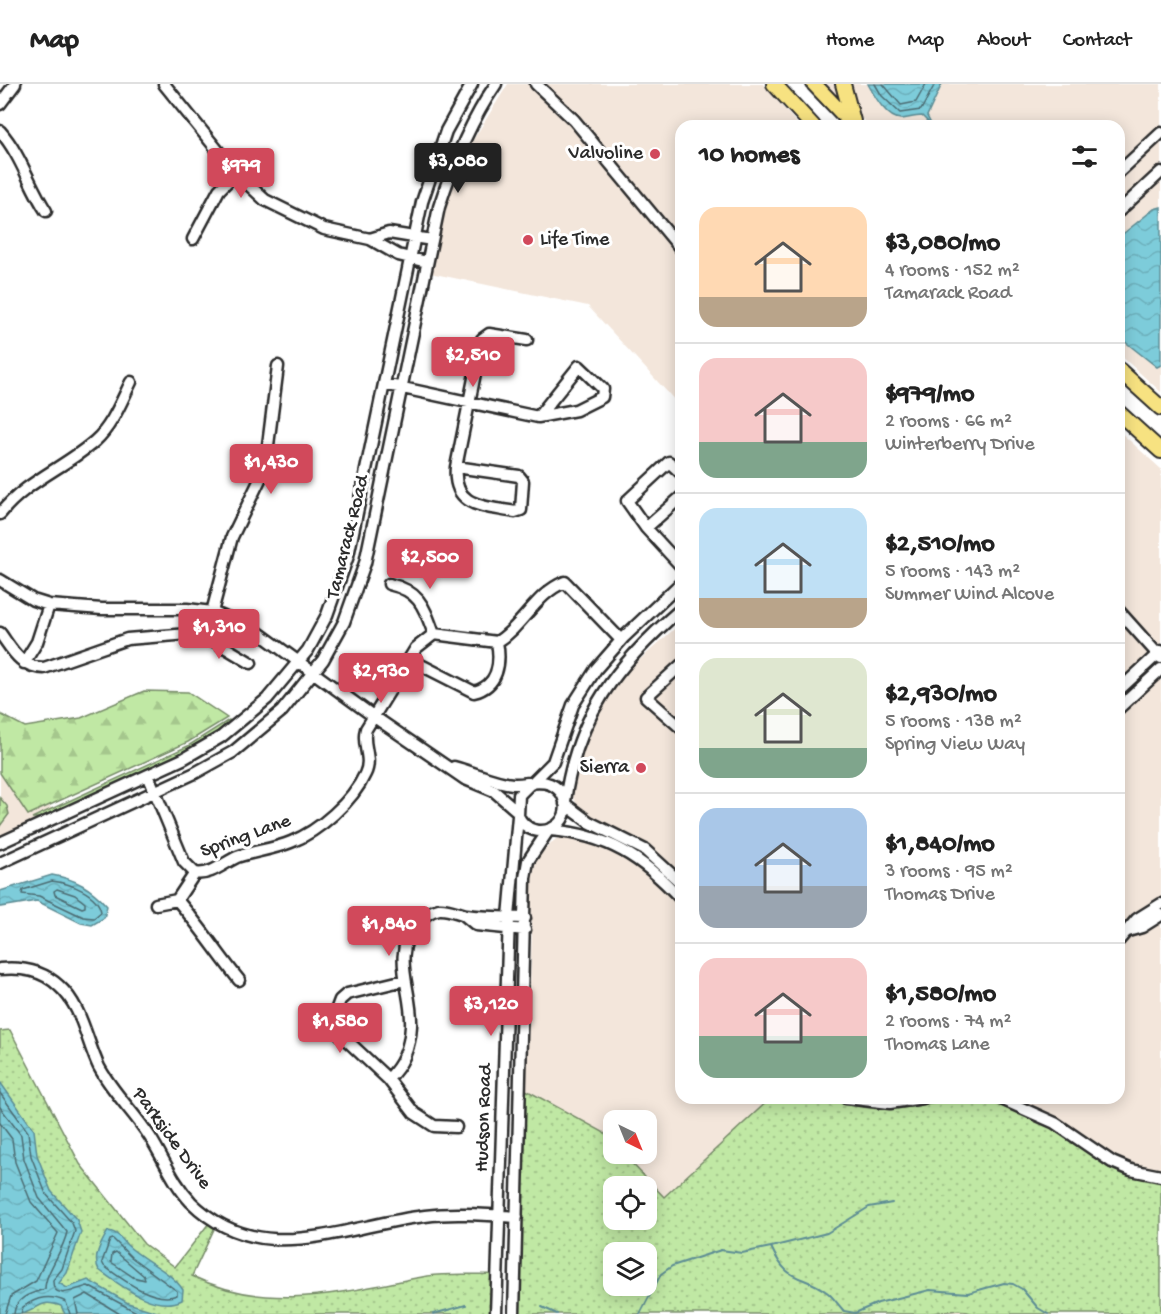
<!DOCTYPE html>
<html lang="en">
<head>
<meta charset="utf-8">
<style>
  :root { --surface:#fff; --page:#f6f6f6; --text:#222; --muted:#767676; --line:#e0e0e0; --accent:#d1495b }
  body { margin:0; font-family:"Gochi Hand",sans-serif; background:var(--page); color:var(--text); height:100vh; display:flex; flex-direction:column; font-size:22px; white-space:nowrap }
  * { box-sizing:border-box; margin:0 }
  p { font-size:20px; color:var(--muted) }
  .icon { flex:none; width:33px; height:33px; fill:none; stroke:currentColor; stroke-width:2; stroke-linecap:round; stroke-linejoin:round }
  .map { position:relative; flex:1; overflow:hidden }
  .drawer { position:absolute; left:675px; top:36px; width:450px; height:984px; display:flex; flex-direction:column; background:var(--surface); border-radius:18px; box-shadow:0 3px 15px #0003 }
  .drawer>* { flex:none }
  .needle { width:39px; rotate:137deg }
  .buttons { position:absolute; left:603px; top:1026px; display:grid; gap:12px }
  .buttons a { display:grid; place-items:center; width:54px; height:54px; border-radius:12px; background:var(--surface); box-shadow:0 3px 15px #0003; font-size:30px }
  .price { position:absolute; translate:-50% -51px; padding:0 14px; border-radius:6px; background:var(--accent); color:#fff; font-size:20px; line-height:39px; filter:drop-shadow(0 2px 3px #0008) }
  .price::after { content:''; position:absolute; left:50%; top:36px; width:18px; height:14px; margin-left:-9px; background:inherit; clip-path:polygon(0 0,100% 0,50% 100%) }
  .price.active { background:#222; color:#fff }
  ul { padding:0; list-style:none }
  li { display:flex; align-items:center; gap:18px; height:150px; padding:0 24px }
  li+li { border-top:2px solid var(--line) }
  li span { display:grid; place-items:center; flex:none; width:168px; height:120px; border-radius:18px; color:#555 }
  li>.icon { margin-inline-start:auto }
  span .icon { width:72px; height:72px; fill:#fffc; stroke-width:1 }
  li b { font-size:26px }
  h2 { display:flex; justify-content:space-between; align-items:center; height:72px; padding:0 24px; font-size:26px }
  header { display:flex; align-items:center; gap:36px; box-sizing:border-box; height:84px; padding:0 30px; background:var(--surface); border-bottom:2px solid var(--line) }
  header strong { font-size:28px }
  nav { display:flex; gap:33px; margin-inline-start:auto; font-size:21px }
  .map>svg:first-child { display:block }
</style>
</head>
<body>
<header>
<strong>Map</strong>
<nav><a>Home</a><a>Map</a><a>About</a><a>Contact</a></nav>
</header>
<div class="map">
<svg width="1161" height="1230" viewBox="0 0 1161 1230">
  <defs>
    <pattern id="forest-firs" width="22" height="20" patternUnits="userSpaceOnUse" patternTransform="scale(1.5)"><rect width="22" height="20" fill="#c0e8a4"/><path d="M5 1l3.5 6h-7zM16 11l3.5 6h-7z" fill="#a5c78d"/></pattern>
    <pattern id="park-dots" width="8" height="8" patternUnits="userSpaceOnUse" patternTransform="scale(1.5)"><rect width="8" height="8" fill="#c0e8a4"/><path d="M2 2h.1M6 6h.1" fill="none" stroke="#a5c78d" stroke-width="1.8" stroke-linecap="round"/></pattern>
    <pattern id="water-waves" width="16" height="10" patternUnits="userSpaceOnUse" patternTransform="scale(1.5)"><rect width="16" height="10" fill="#7dccda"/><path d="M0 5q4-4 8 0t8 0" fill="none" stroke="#6cafbb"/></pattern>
  </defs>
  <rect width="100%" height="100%" fill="#fff"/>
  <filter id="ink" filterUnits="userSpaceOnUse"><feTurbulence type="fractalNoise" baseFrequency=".0167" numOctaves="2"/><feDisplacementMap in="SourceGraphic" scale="12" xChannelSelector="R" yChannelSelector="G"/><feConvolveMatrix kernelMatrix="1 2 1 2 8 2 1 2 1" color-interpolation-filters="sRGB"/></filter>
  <g filter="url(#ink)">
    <path fill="#f3e6db" d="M508,0H763L799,42H681V323L588,222L430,189L446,119L462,74Z
      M824,0H1161V308L1119,270V42H871L840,17Z
      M1119,347L1161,385V559L1119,598Z
      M681,539V795L607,742L581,728L573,713L581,668L597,629L626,588Z
      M1161,589V1087L1138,1083L1115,1074L1058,1034L1014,1014H1119V628Z
      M0,669L55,728L0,753Z
      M565,752L606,761L640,779L681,820V1014H771L664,1114L623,1070H646V1036H614L613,1059L603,1048L526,1006L532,848L530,792L539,771L556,755Z
      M943,1226H959L975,1230H924Z"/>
    <path fill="#c0e8a4" stroke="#768a68" stroke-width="1.5" d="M229,636L232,638C174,678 106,704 42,734H32L188,662Z"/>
    <path fill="url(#forest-firs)" stroke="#768a68" stroke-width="1.5" d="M144,607L188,608L227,634L188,658L28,731L0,689V630L25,643L81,634Z
      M0,714L7,722L9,730L0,742Z"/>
    <path fill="url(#park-dots)" stroke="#768a68" stroke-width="1.5" fill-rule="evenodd" d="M10,946L80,1080L144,1160L175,1183L209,1139L215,1143L192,1192C270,1230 345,1207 427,1192C448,1189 471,1191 491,1190L490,1230H0V947Z
      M526,1006L603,1048L613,1059L614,1070H623L664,1113L771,1014H830L855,1022L879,1025L911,1023L954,1014L990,1017L1047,1040L1096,1074L1118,1086L1161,1097V1230H975L959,1226L924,1230H519ZM614,1102H646V1136H614ZM614,1168H646V1202H614Z"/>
    <path fill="url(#water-waves)" stroke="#5c8c94" stroke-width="1.5" d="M868,0H942L927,32L932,42L922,32C915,32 909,34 902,35C887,36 874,11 868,0Z
      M1161,123V281L1157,283L1119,253V153L1154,125Z
      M52,791C76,795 91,804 107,822L104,834L92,841L81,839L37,817L0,823V807Z
      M0,998L34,1046L37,1071L51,1107L77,1136L81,1148L67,1189L59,1199L67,1204L88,1196L128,1219L163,1230H65L61,1222C41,1215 41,1223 25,1229C19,1230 7,1230 0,1230Z
      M108,1147C117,1148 122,1155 127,1161C144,1177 171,1187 183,1206L182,1216C155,1229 120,1201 99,1186C92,1174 101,1159 108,1147Z"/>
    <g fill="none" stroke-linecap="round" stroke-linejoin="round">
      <path stroke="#4c6b71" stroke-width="1.5" d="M875,0L882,12L900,29L921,26L935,0
        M883,0L901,21L916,18L926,0
        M52,797C69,799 98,809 101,828L94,834L83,833L39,812L22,810L23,806Z
        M57,805L75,811L85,819V823L82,824L55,811L54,807Z
        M0,1009L28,1048L31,1072L46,1110L72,1139L75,1147L62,1185L53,1196C52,1219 77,1204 88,1202L140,1230
        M0,1023L21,1051L24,1075L39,1114L67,1148C63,1168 45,1188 45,1205C32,1209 15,1213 14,1230
        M0,1039L12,1055L15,1078L31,1118L58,1149L36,1197L11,1212L5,1230
        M113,1155L131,1173L177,1207V1211C154,1220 122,1195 104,1182L102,1178L110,1156Z
        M116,1168L144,1192L145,1196L133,1193L111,1178L112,1170Z
        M21,1230L23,1223C37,1213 50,1210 66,1218L70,1230
        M78,1230L75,1216L87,1210L120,1230"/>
      <path stroke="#5c8c94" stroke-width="2" d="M771,1163L827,1149L869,1123L892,1119
        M542,1223L557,1230
        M433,1230L466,1221
        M640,1230L661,1190L672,1182L721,1166L742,1169L771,1163C789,1202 801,1188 828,1209C834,1214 839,1222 844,1227L855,1229L878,1219L930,1206L968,1209L1004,1199L1013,1200L1022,1205L1038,1224L1048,1230"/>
      <defs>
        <path id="minor" d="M164,0L236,89L265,116L324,145L370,155L398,171L427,178
          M536,0L574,36L681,165
          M0,20L15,0
          M0,47C21,71 29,101 46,127
          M1119,88L1161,49
          M1119,127L1161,88
          M193,155L219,106L236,89
          M370,155L389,149L432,156
          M579,282L603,305L602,313L576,326L538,333Z
          M384,300L538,333
          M456,383L519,392L523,397L521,426L515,428C485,422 452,424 456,383L482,255L489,250L527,256
          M681,389L669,378L627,417L646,444L681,482
          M0,430C26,397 64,384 95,357C112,342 121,318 131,298
          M646,444L681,413
          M0,496L33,516L49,521L102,525H187L212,528L255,546L373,632L465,695L494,707L516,726
          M389,500C420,507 424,523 434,550
          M1119,527L1161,574
          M0,549C13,567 20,583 44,584L127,555L201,549L212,528L232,453L265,385L278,282
          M201,549L251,579
          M409,575L474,608C498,602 501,579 497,558
          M24,579L37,558L49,521
          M681,581L646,613L681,644
          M1119,606L1161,567
          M1119,624L1161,585
          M454,683C474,688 492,698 513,700C525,701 538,695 550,700C555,702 561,707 563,712C577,741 534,763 518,732L519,711L529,701
          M148,691L184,778L195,789
          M531,700L553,678L573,621L596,585L624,553L681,499
          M565,717C577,631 617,580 681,525
          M565,720L589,738L645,766L681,799
          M550,746C608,751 642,773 681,815
          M0,759L183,675L221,653L267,615L308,566L327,531L348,472L422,118L446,47L472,0
          M0,779L195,689L233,668L282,627L323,576L344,538L365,479L439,123C453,79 470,38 496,0
          M177,816C200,842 218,870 239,896
          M156,820L177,816L195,789C210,792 224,779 237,773C255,767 274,765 291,758C319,747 353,717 365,690C373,674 361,660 366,645L416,564L434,550L497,558C523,542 536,509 565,498L621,556
          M464,831L476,841L525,846
          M1128,847L1142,843L1161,831
          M1119,856L1137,835L1161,820
          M0,885C22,883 42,886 59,902C82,922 86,956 99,983C113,1009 134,1028 150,1053C164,1075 173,1099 191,1118C261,1187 345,1141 425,1132C455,1128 487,1131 517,1133
          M405,896L347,910L340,916L334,932L340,950L388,995L414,1029L434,1042L456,1043
          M388,995C403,981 410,962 411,942C413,907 390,871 416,840C422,833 430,827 439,825C448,824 457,829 466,831C485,834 506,833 525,834
          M846,1014L890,1019L923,1014
          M999,1014L1055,1039L1112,1078L1131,1086L1161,1092
          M496,1230L509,833L518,732
          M514,1230L525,794L528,777L548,747"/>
        <path id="major" d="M774,0L813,42
          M814,0L854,42
          M843,0L853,37
          M1119,286L1161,324
          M1119,329L1161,367"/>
      </defs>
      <use href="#minor" stroke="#2b2b2b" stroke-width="15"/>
      <use href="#major" stroke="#2b2b2b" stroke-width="18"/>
      <use href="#minor" stroke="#fff" stroke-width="10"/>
      <use href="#major" stroke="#f7e281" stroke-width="14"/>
    </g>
  </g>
  <g fill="#d1495b" stroke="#fff" stroke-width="2">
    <circle cx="655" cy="70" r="6"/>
    <circle cx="528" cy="156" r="6"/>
    <circle cx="641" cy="684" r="6"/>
  </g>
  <g text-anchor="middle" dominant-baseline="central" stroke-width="6" stroke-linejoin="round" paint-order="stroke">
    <g font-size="20" fill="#2b2b2b" stroke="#fff" text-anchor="end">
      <text x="643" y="70">Valvoline</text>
      <text x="540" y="156" text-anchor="start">Life Time</text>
      <text x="629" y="684">Sierra</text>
    </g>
    <g font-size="20" fill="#2b2b2b" stroke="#fff">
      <text transform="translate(349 453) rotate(-76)">Tamarack Road</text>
      <text transform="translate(246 753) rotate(-20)">Spring Lane</text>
      <text transform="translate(485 1034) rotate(-88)">Hudson Road</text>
      <text transform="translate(171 1055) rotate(54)">Parkside Drive</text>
    </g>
  </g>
</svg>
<div class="buttons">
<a><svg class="needle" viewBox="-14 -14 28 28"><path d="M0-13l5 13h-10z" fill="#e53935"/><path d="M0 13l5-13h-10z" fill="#767676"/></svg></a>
<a><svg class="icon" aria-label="locate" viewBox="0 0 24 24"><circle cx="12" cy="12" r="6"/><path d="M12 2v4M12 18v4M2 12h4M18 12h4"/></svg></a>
<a><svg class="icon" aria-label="layers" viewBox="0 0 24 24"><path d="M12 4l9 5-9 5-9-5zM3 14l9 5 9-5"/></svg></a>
</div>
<b class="price active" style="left:458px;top:110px">$3,080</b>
<b class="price" style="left:241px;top:115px">$979</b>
<b class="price" style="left:473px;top:304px">$2,510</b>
<b class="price" style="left:271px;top:411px">$1,430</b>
<b class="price" style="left:430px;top:506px">$2,500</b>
<b class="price" style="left:219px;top:576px">$1,310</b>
<b class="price" style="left:381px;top:620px">$2,930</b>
<b class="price" style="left:389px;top:873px">$1,840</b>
<b class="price" style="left:491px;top:953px">$3,120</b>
<b class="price" style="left:340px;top:970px">$1,580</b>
<section class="drawer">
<h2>10 homes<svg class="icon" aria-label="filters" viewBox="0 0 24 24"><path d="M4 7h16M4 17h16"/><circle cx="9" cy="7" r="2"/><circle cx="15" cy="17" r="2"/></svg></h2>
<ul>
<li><span style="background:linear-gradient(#ffd9b3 75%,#b9a48a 0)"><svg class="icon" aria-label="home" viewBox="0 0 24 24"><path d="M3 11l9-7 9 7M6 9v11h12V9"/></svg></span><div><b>$3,080/mo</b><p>4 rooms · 152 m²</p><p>Tamarack Road</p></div></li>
<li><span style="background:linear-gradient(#f6c9c9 70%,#7fa58c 0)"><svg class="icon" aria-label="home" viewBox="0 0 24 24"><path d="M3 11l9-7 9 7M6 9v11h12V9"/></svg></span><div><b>$979/mo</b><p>2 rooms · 66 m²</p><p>Winterberry Drive</p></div></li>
<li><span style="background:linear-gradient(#bfe0f5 75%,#b9a48a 0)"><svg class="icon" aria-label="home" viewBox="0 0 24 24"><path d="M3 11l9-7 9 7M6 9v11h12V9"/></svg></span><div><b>$2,510/mo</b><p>5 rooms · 143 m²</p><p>Summer Wind Alcove</p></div></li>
<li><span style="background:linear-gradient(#dfe7d0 75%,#7fa58c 0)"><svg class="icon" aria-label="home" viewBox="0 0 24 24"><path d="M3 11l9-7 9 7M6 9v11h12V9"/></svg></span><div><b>$2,930/mo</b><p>5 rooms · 138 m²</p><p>Spring View Way</p></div></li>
<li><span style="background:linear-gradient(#a9c7e8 65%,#9aa5b1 0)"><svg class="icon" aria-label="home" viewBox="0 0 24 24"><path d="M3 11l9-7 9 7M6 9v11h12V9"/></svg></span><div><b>$1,840/mo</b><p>3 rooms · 95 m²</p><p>Thomas Drive</p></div></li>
<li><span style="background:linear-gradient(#f6c9c9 65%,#7fa58c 0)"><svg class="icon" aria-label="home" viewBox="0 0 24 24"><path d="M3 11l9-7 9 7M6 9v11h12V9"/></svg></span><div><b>$1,580/mo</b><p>2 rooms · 74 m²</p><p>Thomas Lane</p></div></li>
</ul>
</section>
</div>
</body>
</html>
